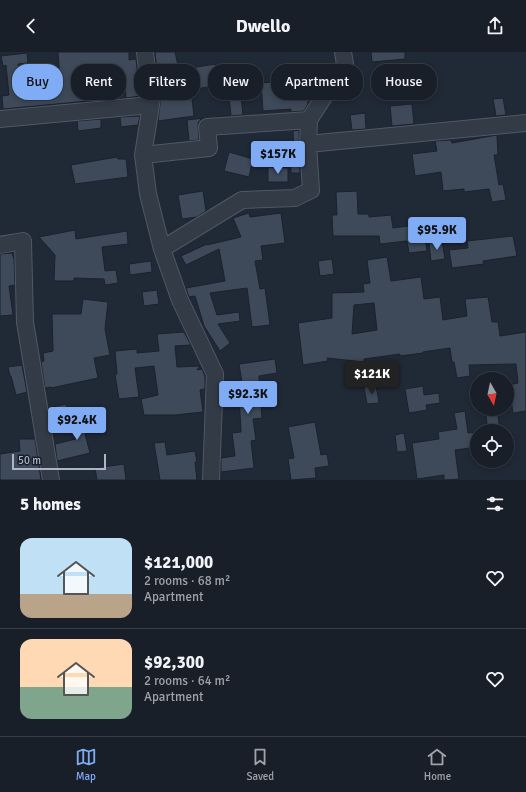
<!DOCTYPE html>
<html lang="en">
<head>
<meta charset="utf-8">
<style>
  :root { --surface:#181f28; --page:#212730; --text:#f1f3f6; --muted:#9fa2a8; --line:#363d45; --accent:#80acf6 }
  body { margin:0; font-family:Signika,sans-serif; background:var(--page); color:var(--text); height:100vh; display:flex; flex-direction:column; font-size:15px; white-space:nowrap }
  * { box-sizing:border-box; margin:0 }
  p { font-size:13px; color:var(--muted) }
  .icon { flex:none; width:22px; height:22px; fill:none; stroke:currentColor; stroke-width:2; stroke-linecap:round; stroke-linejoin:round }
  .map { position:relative; height:428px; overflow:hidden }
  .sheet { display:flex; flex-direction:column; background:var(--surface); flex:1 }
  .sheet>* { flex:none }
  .guide { position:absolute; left:12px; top:12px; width:502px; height:36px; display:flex; gap:8px }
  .needle { width:26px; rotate:171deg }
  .buttons { position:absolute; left:470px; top:320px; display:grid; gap:8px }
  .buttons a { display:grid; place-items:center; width:44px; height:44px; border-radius:50%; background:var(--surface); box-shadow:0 2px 6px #0003,0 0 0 1px var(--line); font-size:20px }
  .scale { position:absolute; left:12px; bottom:10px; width:94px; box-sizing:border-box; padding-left:4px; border:2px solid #adb5c4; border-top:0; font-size:11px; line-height:14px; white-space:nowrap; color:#adb5c4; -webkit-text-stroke:3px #19202b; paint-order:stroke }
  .price { position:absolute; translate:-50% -34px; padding:0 9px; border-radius:4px; background:var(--accent); color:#111; font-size:13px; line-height:26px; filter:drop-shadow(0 1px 2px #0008) }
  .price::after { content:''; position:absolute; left:50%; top:24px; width:12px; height:9px; margin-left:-6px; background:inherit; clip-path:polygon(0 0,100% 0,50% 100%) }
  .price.current { background:#222; color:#fff }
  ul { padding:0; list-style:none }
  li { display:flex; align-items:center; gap:12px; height:100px; padding:0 20px }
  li+li { border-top:1px solid var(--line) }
  li span { display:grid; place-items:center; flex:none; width:112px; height:80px; border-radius:12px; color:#555 }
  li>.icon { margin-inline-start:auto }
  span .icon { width:48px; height:48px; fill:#fffc; stroke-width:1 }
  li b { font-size:17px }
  h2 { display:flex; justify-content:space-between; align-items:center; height:48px; padding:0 20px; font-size:17px }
  .pill { padding:0 14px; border-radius:16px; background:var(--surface); box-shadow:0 2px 6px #0003,0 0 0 1px var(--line); font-size:14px; line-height:36px }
  .pill.current { background:var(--accent); color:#111 }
  header { display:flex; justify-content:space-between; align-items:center; height:52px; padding:0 20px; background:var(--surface); font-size:18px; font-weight:800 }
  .menu { display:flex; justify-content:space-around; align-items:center; height:56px; border-top:1px solid var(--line); background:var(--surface); font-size:11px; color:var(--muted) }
  .menu a { display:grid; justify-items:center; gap:2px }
  .menu .current { color:var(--accent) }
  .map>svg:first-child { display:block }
</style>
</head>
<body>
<header><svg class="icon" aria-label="back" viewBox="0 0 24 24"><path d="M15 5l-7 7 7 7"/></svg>Dwello<svg class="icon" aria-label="share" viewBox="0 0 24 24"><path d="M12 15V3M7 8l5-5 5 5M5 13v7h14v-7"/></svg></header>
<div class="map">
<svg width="526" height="428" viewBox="0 0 526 428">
  <rect width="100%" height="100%" fill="#202936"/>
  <path fill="#3e4959" stroke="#1b222d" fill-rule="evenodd" d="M58,0H129V8L136,7L140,44L126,46L125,33H121L98,35L99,48L3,57L2,44L9,43L6,13L3,14L1,4L27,1L28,11L18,12L22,46L42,44L41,30L60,28Z
    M155,0H175L179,18L215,12L218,33L191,38L194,64L158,69L160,52Z
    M371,0H405V7L372,10Z
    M306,27L308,52L304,59L291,60V57L263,59L261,31Z
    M241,44L243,63L216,65L231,63L229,45Z
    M503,46L506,63L496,64L493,47Z
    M412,52L414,72L392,74L390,54Z
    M365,61L366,77L352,78L350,63Z
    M140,64L138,73L121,75L120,65Z
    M205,66L201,67L198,71L199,88L189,89L187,68Z
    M101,67V76L78,79L77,69Z
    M299,78L300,121H291L290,98H294L293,79Z
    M497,83L498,103H494L499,133L503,132L506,148L492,150L489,137L464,140V137L443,139L441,120L415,124L412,102L437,99L435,89L451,88L452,91Z
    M229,100L253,107L249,125L224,119Z
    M117,105L118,107H126L128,125L75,132L71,113Z
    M268,115L288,116V130H268Z
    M203,139L206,159L197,165L182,167L178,143Z
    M357,139L358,162H369V165L391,163L393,176L423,172L427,199L409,201L407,189L380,192L379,184H333L332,163H337L336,140Z
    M249,161L250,165L281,161L285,191L261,194L263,208L255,209L260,237L265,236L270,273L252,275L247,236L210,241L217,263L239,260L240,269L218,272L230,291L220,299L204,274L195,244L189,245L186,236L225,229L219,197L186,213L181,204L207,192V193L241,185L233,166Z
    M75,178L76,187L127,179L128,192L102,195L105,219L116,218L118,231L105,233L104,227L74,226V229H54L55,203L39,185Z
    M513,184L517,204L483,209L484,212L452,216L449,198L468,196L467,189Z
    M442,189L445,207L431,209L429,191Z
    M12,201L14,207L15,233L9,234L13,263L0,264V202Z
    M387,205L391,229L421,225L424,247L440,245L443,268L467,264L465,247L488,245L492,270H498L500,284L526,280V359L513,361L509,333L518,331L516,312L469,313L470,324L457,326L454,310H452L450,296L423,300V301L400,304V302L364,307V310L327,306L328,309L303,313L298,271L332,266V241L364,240L363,232L370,231L367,208ZM374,251L377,278L352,282L354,253Z
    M332,207L334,222L320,224L318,209Z
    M151,209L152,220L130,223L129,212Z
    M157,238L159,252L144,254L142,240Z
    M83,247L108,250L105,277L110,303L94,306L98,326L51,336V335L45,336L41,310L44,309L43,301L53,299L52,262H81Z
    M184,280L191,293L175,294L177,315L200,314L197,318L202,317L205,324V337L200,338L203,360L175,363H144L141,347L158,343L154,314L135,316L139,345L119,347L115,323L117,322L115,299L137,297V301L159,299L157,282Z
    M275,307L277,321L259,324L262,366L253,367L256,388L251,389L254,416L221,420V406L235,404L232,381L241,380L239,342H244L239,312Z
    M22,313L27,340L16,343L11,324H10L8,315Z
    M376,333L379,351L367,352L364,335Z
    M423,334L424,343L439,341L440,351L426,353L427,358L409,361L405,337Z
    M66,352L69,363L51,367L49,356Z
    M485,357H497L500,379H488Z
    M465,359L468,381L477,380V395L455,398L459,427L444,428V423L417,427L412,391L439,387L438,380L457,377L454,361Z
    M94,366L97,379L85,382L90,401L57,409L55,392L76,387L72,371Z
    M315,370L321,403L327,402L329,414L315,416L316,426L291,428L288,407L294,406L288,375Z
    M404,381L407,399L397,400L395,383Z
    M19,387H35L41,428H0V402L20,399Z
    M165,390L167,403L195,399L197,410H195L197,428H160L154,391Z
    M124,412L126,428H97L95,416Z"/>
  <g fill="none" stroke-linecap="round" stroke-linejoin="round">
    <defs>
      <path id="minor" d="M145,0L151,53L143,103L148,142L162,197L180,248L215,322L211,428
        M0,67L151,53
        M308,92L526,71
        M143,103L209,96L207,75L309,68
        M0,193L23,189L25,270L51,428
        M162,197L242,148L295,146L311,138L308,92L309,68L345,12L343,0"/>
    </defs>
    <use href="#minor" stroke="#515865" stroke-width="18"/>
    <use href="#minor" stroke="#333b47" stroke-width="16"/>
  </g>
</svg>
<div class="buttons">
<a><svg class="needle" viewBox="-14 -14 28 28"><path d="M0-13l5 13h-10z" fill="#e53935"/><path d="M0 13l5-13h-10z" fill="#9fa2a8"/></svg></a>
<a><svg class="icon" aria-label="locate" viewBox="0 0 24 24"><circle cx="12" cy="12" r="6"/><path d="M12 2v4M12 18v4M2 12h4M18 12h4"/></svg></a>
</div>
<div class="scale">50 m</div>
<b class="price" style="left:278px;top:123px">$157K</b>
<b class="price" style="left:437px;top:199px">$95.9K</b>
<b class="price current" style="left:372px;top:343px">$121K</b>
<b class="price" style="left:248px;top:363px">$92.3K</b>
<b class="price" style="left:77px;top:389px">$92.4K</b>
<div class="guide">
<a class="pill current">Buy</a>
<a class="pill">Rent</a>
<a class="pill">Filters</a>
<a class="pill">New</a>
<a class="pill">Apartment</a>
<a class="pill">House</a>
</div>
</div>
<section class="sheet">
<h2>5 homes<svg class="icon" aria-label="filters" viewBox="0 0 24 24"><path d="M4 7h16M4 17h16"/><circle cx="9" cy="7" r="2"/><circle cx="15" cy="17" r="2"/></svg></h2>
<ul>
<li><span style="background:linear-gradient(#bfe0f5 70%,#b9a48a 0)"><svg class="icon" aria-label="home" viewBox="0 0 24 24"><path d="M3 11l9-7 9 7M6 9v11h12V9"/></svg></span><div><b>$121,000</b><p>2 rooms · 68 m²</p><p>Apartment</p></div><svg class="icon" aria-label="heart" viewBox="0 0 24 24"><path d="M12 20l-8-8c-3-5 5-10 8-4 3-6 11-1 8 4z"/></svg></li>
<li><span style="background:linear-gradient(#ffd9b3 60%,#7fa58c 0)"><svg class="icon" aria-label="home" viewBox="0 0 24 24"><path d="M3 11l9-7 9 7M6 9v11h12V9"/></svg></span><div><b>$92,300</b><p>2 rooms · 64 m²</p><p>Apartment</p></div><svg class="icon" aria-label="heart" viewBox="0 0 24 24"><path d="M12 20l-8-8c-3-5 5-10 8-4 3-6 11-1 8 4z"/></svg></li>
</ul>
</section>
<nav class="menu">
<a class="current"><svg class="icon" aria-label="map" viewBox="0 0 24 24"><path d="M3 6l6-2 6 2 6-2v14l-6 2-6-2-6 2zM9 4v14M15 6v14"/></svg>Map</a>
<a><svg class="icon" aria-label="saved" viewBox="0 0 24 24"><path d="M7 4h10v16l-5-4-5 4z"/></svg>Saved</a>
<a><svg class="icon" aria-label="home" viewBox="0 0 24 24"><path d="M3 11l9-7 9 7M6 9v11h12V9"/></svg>Home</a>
</nav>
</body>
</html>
